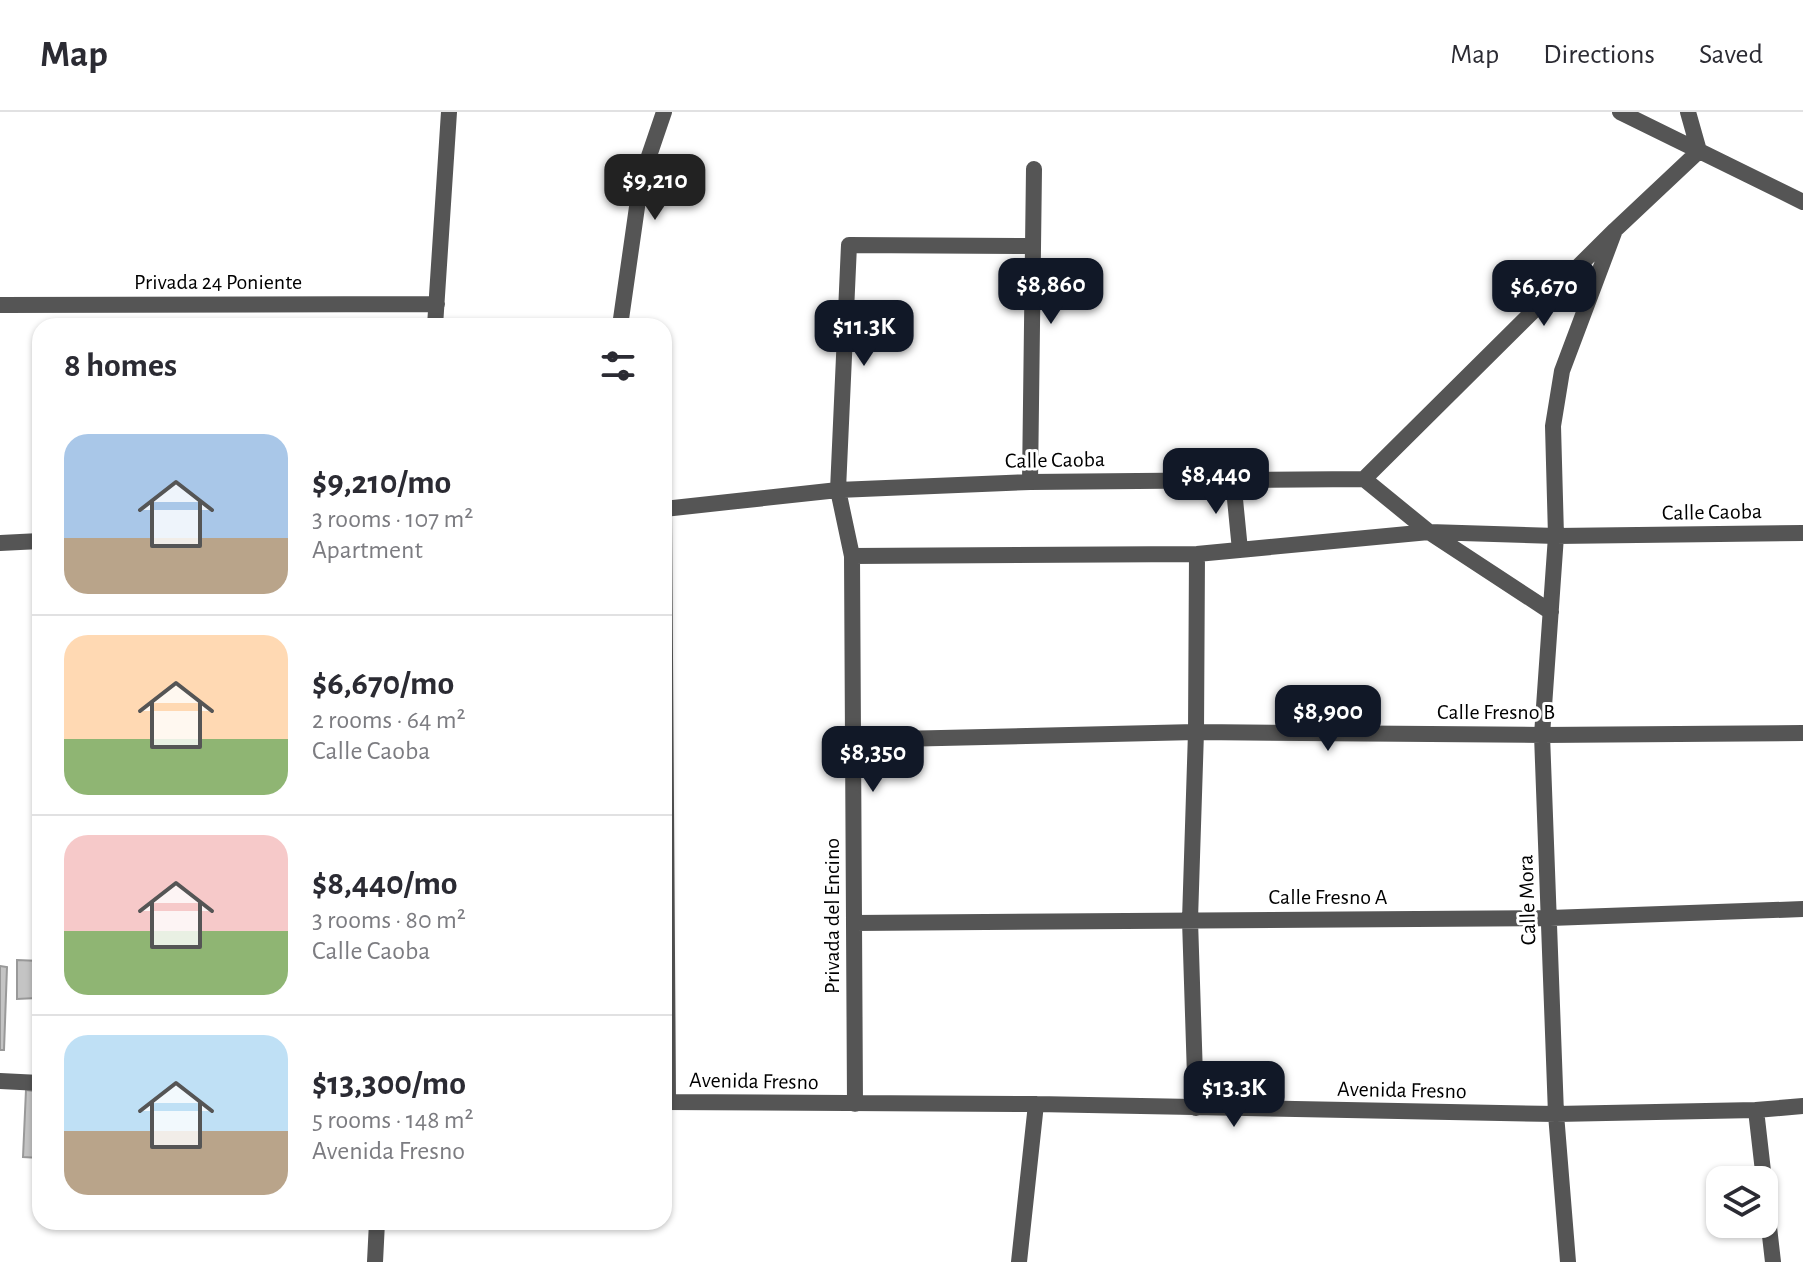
<!DOCTYPE html>
<html lang="en">
<head>
<meta charset="utf-8">
<style>
  :root { --surface:#fff; --page:#f7f7f7; --text:#2b2b33; --muted:#7c7c81; --line:#e1e1e2; --accent:#111827 }
  body { margin:0; font-family:"Alegreya Sans",sans-serif; background:var(--page); color:var(--text); height:100vh; display:flex; flex-direction:column; font-size:30px; white-space:nowrap }
  * { box-sizing:border-box; margin:0 }
  p { font-size:26px; color:var(--muted) }
  .icon { flex:none; width:44px; height:44px; fill:none; stroke:currentColor; stroke-width:2; stroke-linecap:round; stroke-linejoin:round }
  .map { position:relative; flex:1; overflow:hidden }
  .side { position:absolute; left:32px; top:206px; width:640px; height:912px; display:flex; flex-direction:column; background:var(--surface); border-radius:24px; box-shadow:0 2px 6px #0004 }
  .side>* { flex:none }
  .fabs { position:absolute; left:1706px; top:1054px; display:grid; gap:16px }
  .fabs a { display:grid; place-items:center; width:72px; height:72px; border-radius:16px; background:var(--surface); box-shadow:0 2px 6px #0004; font-size:40px }
  .price { position:absolute; translate:-50% -68px; padding:0 18px; border-radius:16px; background:var(--accent); color:#fff; font-size:26px; line-height:52px; filter:drop-shadow(0 2px 4px #0008) }
  .price::after { content:''; position:absolute; left:50%; top:48px; width:24px; height:18px; margin-left:-12px; background:inherit; clip-path:polygon(0 0,100% 0,50% 100%) }
  .price.selected { background:#222; color:#fff }
  ul { padding:0; list-style:none }
  li { display:flex; align-items:center; gap:24px; height:200px; padding:0 32px }
  li+li { border-top:2px solid var(--line) }
  li span { display:grid; place-items:center; flex:none; width:224px; height:160px; border-radius:24px; color:#555 }
  li>.icon { margin-inline-start:auto }
  span .icon { width:96px; height:96px; fill:#fffc; stroke-width:1 }
  li b { font-size:34px }
  h2 { display:flex; justify-content:space-between; align-items:center; height:96px; padding:0 32px; font-size:34px }
  header { display:flex; align-items:center; gap:48px; box-sizing:border-box; height:112px; padding:0 40px; background:var(--surface); border-bottom:2px solid var(--line) }
  header strong { font-size:38px }
  nav { display:flex; gap:44px; margin-inline-start:auto; font-size:28px }
  .map>svg:first-child { display:block }
</style>
</head>
<body>
<header>
<strong>Map</strong>
<nav><a>Map</a><a>Directions</a><a>Saved</a></nav>
</header>
<div class="map">
<svg width="1803" height="1150" viewBox="0 0 1803 1150">
  <rect width="100%" height="100%" fill="#fff"/>
  <path fill="#c4c4c4" stroke="#999" stroke-width="2" d="M17,848L40,849L37,886L17,887Z
    M0,854L7,855L4,938H0Z
    M26,978L40,980V1046L23,1045Z"/>
  <g fill="none" stroke-linecap="round" stroke-linejoin="round">
    <path stroke="#555" stroke-width="16" d="M1620,0L1803,90
      M0,193L437,192
      M435,214L449,0
      M620,214L639,81L649,44L664,0
      M1233,367L1240,438
      M1364,367L1615,118L1699,39L1688,0
      M1030,370L1034,57
      M664,397L838,378L1030,370L1364,367L1429,420L1551,500
      M664,397L668,990
      M0,431L40,429
      M852,444L1197,442L1429,420L1556,424L1803,421
      M853,628L1196,620L1542,623L1803,621
      M854,811L1550,806L1803,797
      M0,969L40,971
      M664,990L1036,992L1556,1002L1756,998L1803,994
      M855,992L852,444L838,378L849,133L1031,134
      M1196,996L1190,808L1196,620L1197,442
      M1756,998L1764,1068
      M1764,1071L1773,1150
      M375,1150L377,1110
      M1019,1150L1036,992
      M1568,1150L1556,1002L1542,623L1556,424L1553,314L1562,259L1615,118"/>
  </g>
  <g text-anchor="middle" dominant-baseline="central" stroke-width="6" stroke-linejoin="round" paint-order="stroke">
    <g font-size="22" fill="#000" stroke="#fff">
      <text x="218" y="170">Privada 24 Poniente</text>
      <text transform="translate(1055 348) rotate(-1)">Calle Caoba</text>
      <text transform="translate(1712 400) rotate(-1)">Calle Caoba</text>
      <text x="1496" y="600">Calle Fresno B</text>
      <text x="1328" y="785">Calle Fresno A</text>
      <text transform="translate(1527 788) rotate(-92)">Calle Mora</text>
      <text transform="translate(832 804) rotate(-90)">Privada del Encino</text>
      <text transform="translate(754 969) rotate(1)">Avenida Fresno</text>
      <text transform="translate(1402 978) rotate(1)">Avenida Fresno</text>
    </g>
  </g>
</svg>
<div class="fabs">
<a><svg class="icon" aria-label="layers" viewBox="0 0 24 24"><path d="M12 4l9 5-9 5-9-5zM3 14l9 5 9-5"/></svg></a>
</div>
<b class="price selected" style="left:655px;top:110px">$9,210</b>
<b class="price" style="left:1051px;top:214px">$8,860</b>
<b class="price" style="left:1544px;top:216px">$6,670</b>
<b class="price" style="left:864px;top:256px">$11.3K</b>
<b class="price" style="left:1216px;top:404px">$8,440</b>
<b class="price" style="left:1328px;top:641px">$8,900</b>
<b class="price" style="left:873px;top:682px">$8,350</b>
<b class="price" style="left:1234px;top:1017px">$13.3K</b>
<section class="side">
<h2>8 homes<svg class="icon" aria-label="filters" viewBox="0 0 24 24"><path d="M4 7h16M4 17h16"/><circle cx="9" cy="7" r="2"/><circle cx="15" cy="17" r="2"/></svg></h2>
<ul>
<li><span style="background:linear-gradient(#a9c7e8 65%,#b9a48a 0)"><svg class="icon" aria-label="home" viewBox="0 0 24 24"><path d="M3 11l9-7 9 7M6 9v11h12V9"/></svg></span><div><b>$9,210/mo</b><p>3 rooms · 107 m²</p><p>Apartment</p></div></li>
<li><span style="background:linear-gradient(#ffd9b3 65%,#8fb573 0)"><svg class="icon" aria-label="home" viewBox="0 0 24 24"><path d="M3 11l9-7 9 7M6 9v11h12V9"/></svg></span><div><b>$6,670/mo</b><p>2 rooms · 64 m²</p><p>Calle Caoba</p></div></li>
<li><span style="background:linear-gradient(#f6c9c9 60%,#8fb573 0)"><svg class="icon" aria-label="home" viewBox="0 0 24 24"><path d="M3 11l9-7 9 7M6 9v11h12V9"/></svg></span><div><b>$8,440/mo</b><p>3 rooms · 80 m²</p><p>Calle Caoba</p></div></li>
<li><span style="background:linear-gradient(#bfe0f5 60%,#b9a48a 0)"><svg class="icon" aria-label="home" viewBox="0 0 24 24"><path d="M3 11l9-7 9 7M6 9v11h12V9"/></svg></span><div><b>$13,300/mo</b><p>5 rooms · 148 m²</p><p>Avenida Fresno</p></div></li>
</ul>
</section>
</div>
</body>
</html>
